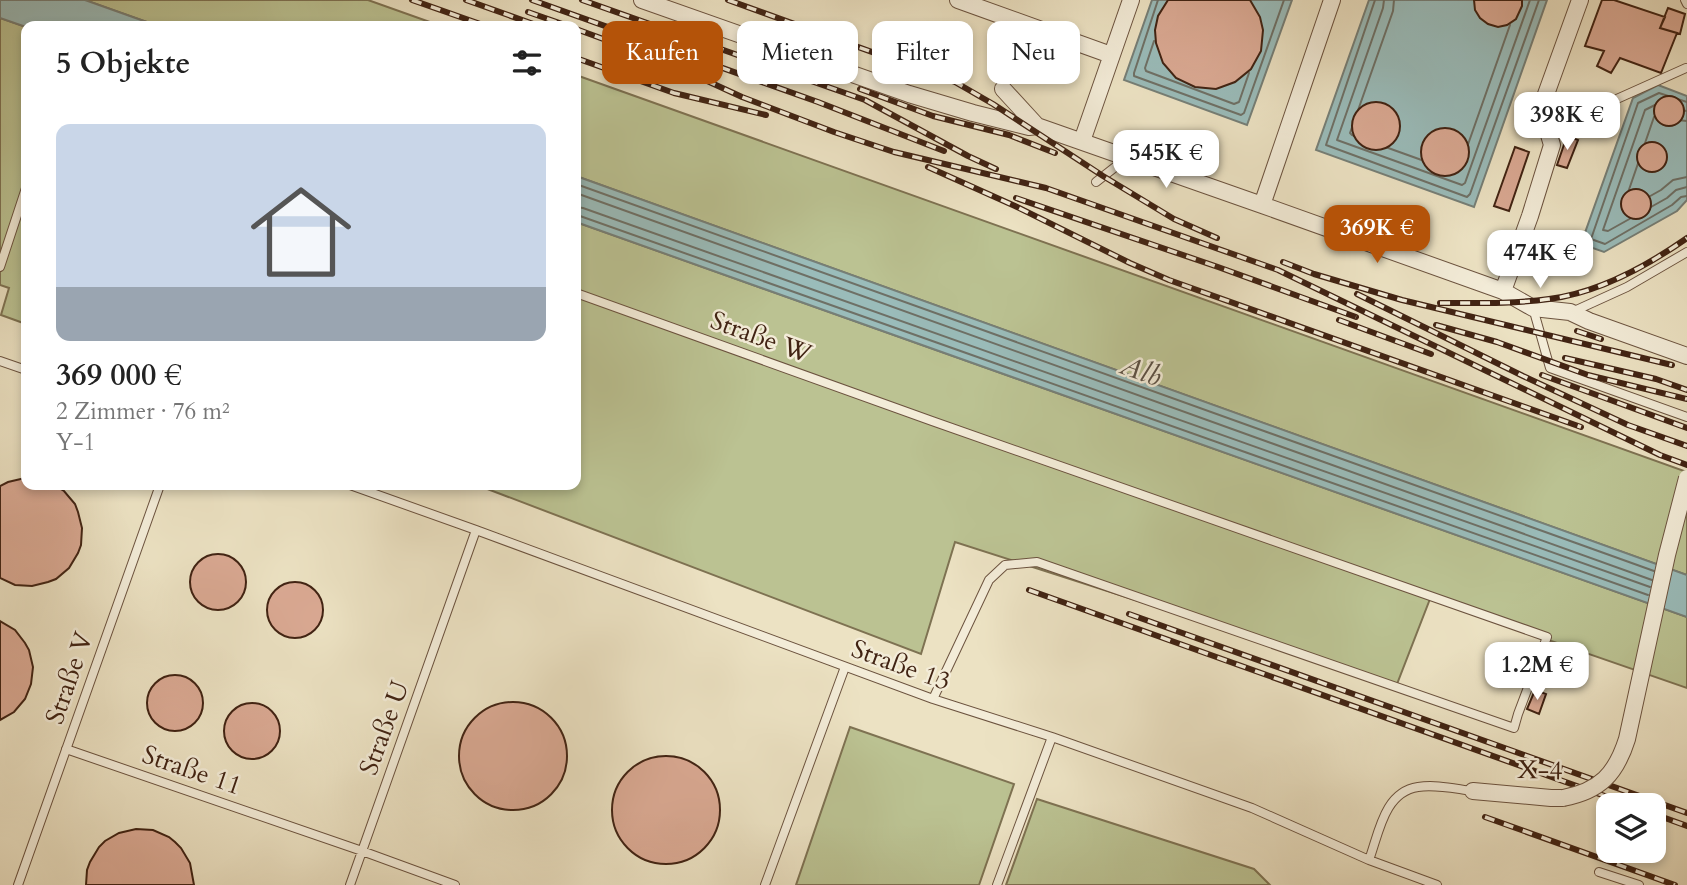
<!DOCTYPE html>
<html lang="de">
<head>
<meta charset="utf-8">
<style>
  :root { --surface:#fff; --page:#f2f2f2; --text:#222; --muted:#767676; --accent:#b45309 }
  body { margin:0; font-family:Cardo,serif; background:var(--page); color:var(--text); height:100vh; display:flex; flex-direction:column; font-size:26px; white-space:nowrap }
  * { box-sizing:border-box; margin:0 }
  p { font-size:23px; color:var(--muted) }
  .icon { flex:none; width:38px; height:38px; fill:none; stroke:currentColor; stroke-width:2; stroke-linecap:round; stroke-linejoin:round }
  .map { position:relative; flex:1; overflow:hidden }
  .side { position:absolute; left:21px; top:21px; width:560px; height:469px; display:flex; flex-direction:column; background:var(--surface); border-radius:14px; box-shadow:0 4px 10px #0003 }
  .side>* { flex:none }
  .hud { position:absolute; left:602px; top:21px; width:665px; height:63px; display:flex; gap:14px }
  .buttons { position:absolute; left:1596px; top:793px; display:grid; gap:14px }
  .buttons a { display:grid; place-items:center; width:70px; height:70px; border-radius:14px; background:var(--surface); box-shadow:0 4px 10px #0003; font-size:35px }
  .price { position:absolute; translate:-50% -60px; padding:0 16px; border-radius:14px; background:#fff; color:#222; font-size:23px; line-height:46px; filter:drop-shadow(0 2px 4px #0008) }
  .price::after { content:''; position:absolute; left:50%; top:42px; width:21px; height:16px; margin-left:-10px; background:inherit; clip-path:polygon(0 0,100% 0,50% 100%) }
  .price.on { background:var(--accent); color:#fff }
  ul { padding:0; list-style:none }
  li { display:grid; align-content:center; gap:14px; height:371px; padding:0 35px }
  li span { display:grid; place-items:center; height:217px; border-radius:14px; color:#555 }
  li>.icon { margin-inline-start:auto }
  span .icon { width:126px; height:126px; fill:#fffc; stroke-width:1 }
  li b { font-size:30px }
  h2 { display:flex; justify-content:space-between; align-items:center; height:84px; padding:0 35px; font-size:30px }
  .pill { padding:0 24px; border-radius:14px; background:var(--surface); box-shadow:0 4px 10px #0003; font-size:24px; line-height:63px }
  .pill.on { background:var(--accent); color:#fff }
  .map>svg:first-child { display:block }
</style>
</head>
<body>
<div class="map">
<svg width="1687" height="885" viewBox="0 0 1687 885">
  <rect width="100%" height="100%" fill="#ece2c3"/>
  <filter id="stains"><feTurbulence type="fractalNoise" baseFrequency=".00286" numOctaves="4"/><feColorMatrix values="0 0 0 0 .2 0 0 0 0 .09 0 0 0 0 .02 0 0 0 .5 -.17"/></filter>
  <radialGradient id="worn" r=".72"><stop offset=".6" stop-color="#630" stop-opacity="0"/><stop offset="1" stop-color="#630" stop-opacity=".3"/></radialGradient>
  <path fill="#bbc292" stroke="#7e7252" stroke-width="2" d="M85,0H368L441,26H158Z
    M0,18L26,27V324L1,315L9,288L0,285Z
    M576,75L1687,472V575L576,176Z
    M576,222L1687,617V688L1430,599L1397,684L955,542L921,654L477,485H576Z
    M850,727L1014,784L979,885H796Z
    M1037,799L1254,869L1270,885H1006Z"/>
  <path fill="#9abcba" stroke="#767f77" stroke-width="2" d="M0,0H85L158,26L26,27L0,18Z
    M1152,0H1292L1247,125L1124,80Z
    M1369,0H1547L1474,207L1316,150Z
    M1658,85L1687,96V200L1677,211L1604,252L1581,244L1633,98Z
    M576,176L1687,575V617L576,222Z"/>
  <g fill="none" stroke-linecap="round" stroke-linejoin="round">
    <path stroke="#6e7066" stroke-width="2" d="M1158,0L1134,73V76L1241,115L1244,113L1284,0
      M1375,0L1326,145L1467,197L1470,194L1539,0
      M1384,0L1383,8L1337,140L1462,185L1465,183L1530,0
      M1394,0L1393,11L1350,133L1352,135L1455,172L1459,170L1510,25
      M1154,41L1145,68L1146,71L1234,104L1239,102L1249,73
      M1687,102L1659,93L1638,103L1591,239L1605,244L1672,205L1681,197L1687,196
      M1687,111L1680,110L1659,103L1645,110L1603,230L1608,231L1667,198L1676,190L1687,187
      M1687,121L1677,120L1660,114L1654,117L1623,207L1627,209L1661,190L1673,180L1687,177
      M576,184L1654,571
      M576,193L1652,580
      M576,207L583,208L1650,587
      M576,216H580L1648,595"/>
  </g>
  <path fill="#daa993" stroke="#412313" stroke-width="2" d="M1168,0H1250L1260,17L1263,30L1261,51L1251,69L1235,82L1216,89L1195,87L1176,78L1163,63L1156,43L1155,30L1158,16Z
    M1474,0H1522V6L1516,19L1507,25L1498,27L1488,24L1480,18L1475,10Z
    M1602,0H1614L1665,17L1660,28L1677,33L1661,73L1620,58L1611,73L1597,66L1604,51L1585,46Z
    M1668,8L1685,14L1680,34L1660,28Z
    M1654 111a15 15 0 1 1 30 0a15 15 0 1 1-30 0Z
    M1352 126a24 24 0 1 1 48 0a24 24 0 1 1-48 0Z
    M1421 152a24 24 0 1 1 48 0a24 24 0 1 1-48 0Z
    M1567,136L1578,140L1567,168L1557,165Z
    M1637 157a15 15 0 1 1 30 0a15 15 0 1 1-30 0Z
    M1515,147L1529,152L1509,211L1494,206Z
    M1621 204a15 15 0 1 1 30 0a15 15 0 1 1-30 0Z
    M25,478H26V485H54L64,491L75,504L78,512L82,528L81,545L78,553L69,568L56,579L48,582L32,586L15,585L0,578V486L8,482Z
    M190 582a28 28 0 1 1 56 0a28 28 0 1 1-56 0Z
    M267 610a28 28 0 1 1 56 0a28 28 0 1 1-56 0Z
    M0,621L15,630L25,643L29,650L33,667L31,684L25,699L14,712L0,720Z
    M147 703a28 28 0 1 1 56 0a28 28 0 1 1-56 0Z
    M1535,690L1546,694L1539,714L1527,709Z
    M459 756a54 54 0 1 1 108 0a54 54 0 1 1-108 0Z
    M224 731a28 28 0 1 1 56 0a28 28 0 1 1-56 0Z
    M612 810a54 54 0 1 1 108 0a54 54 0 1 1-108 0Z
    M136,829L153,830L169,837L175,842L181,848L190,863L194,885H86L87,870L90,862L99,847L105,841L119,833Z"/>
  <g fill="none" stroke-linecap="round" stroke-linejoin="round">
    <defs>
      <path id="lane" d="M1685,0L1687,4
        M1545,96L1590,111L1686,68
        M1096,182L1128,157
        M0,267L26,188
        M576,293L932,421L1547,637L1518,714L1514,728L1037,562L1005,565L989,580L933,699
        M1533,308L1550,368L1687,417
        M1572,312L1627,287L1687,252
        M0,361L26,370
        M350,485L476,530L933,699L1052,737L1252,808L1369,860L1437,885
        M66,749L362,851L455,885
        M1369,860C1379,833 1384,792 1418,787C1436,784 1456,789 1473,791
        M1599,872L1639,885
        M18,885L160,485
        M350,885L476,530
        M765,885L845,667
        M997,885L1052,737"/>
      <path id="street" d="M642,0L909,94L973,113L1029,127L1037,126
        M958,0L1111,55
        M1003,89L1037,126L1262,205L1503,291L1533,308L1570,312L1589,321L1687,356
        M1082,141L1131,0
        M1262,205L1332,0
        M1503,291L1530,216L1552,145L1541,108L1580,0
        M1473,791L1551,798H1563"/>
    </defs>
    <use href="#lane" stroke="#6c533f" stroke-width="10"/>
    <use href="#street" stroke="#6c533f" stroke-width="18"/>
    <use href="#lane" stroke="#f3ecd8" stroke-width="8"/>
    <use href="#street" stroke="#f3ecd8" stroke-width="16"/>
    <defs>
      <path id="rail" d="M412,0L486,26
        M466,0L539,26
        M532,0L818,102L944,151
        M582,0L865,100L968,156L996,169
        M728,0L955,82L993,104L1103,176L1174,219L1217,238
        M528,12L568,26
        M576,29L666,62L742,97L834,132L894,152L1046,188L1278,270L1660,455L1687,465
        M576,58L674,93L766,115
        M860,89L933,116L1009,135L1055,153
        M928,167L1015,206L1130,263L1169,280L1581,427
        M1016,198L1218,267L1356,317
        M1283,262L1314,274L1402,300L1672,365
        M1357,294L1523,376L1628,425L1687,446
        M1440,303C1477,303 1513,304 1549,299C1598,293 1647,266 1687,238
        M1339,320L1431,354
        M1436,325L1497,342L1588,375L1687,399
        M1577,331L1601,339
        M1565,358L1656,379L1687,390
        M1542,375L1687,428
        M1029,590L1630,805
        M1129,614L1687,813
        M1654,814L1687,826
        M1485,817L1675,885"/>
    </defs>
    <use href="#rail" stroke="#412313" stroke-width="6"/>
    <use href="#rail" stroke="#f3ecd8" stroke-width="3.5" stroke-dasharray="10" stroke-linecap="butt"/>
    <defs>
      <path id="street-bridge" d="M1563,798C1600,791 1616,774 1627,739L1667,555L1687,478"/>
    </defs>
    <use href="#street-bridge" stroke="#6c533f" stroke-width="18" stroke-linecap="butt"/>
    <use href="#street-bridge" stroke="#f3ecd8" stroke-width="16"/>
  </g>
  <g text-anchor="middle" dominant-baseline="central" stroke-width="5" stroke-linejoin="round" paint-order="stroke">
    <g font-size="26" fill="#412313" stroke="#f3ecd8">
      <text transform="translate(761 337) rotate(20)">Straße W</text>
      <text transform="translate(901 665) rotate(20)">Straße 13</text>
      <text transform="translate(69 678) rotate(-71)">Straße V</text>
      <text transform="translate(384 728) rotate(-70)">Straße U</text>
      <text transform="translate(192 770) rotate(19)">Straße 11</text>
      <text transform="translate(1540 770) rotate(1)">X-4</text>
    </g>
    <g font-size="28" font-style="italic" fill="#5c5145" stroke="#f3ecd8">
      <text transform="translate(1141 371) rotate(20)">Alb</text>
    </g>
  </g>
  <rect width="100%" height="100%" filter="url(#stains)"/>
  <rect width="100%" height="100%" fill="url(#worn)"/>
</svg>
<div class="buttons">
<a><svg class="icon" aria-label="layers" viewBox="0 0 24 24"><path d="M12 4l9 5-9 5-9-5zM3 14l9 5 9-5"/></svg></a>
</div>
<b class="price" style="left:1567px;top:152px">398K €</b>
<b class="price" style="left:1166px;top:190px">545K €</b>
<b class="price on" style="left:1377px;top:265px">369K €</b>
<b class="price" style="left:1540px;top:290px">474K €</b>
<b class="price" style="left:1537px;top:702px">1.2M €</b>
<div class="hud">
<a class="pill on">Kaufen</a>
<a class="pill">Mieten</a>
<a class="pill">Filter</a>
<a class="pill">Neu</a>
</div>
<section class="side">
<h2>5 Objekte<svg class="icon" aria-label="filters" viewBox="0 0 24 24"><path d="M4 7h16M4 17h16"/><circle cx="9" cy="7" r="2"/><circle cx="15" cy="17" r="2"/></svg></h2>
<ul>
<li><span style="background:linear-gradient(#c9d6e8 75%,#9aa5b1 0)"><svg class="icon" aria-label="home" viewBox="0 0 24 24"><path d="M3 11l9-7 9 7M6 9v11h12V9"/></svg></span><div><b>369 000 €</b><p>2 Zimmer · 76 m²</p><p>Y-1</p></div></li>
</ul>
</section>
</div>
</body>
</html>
